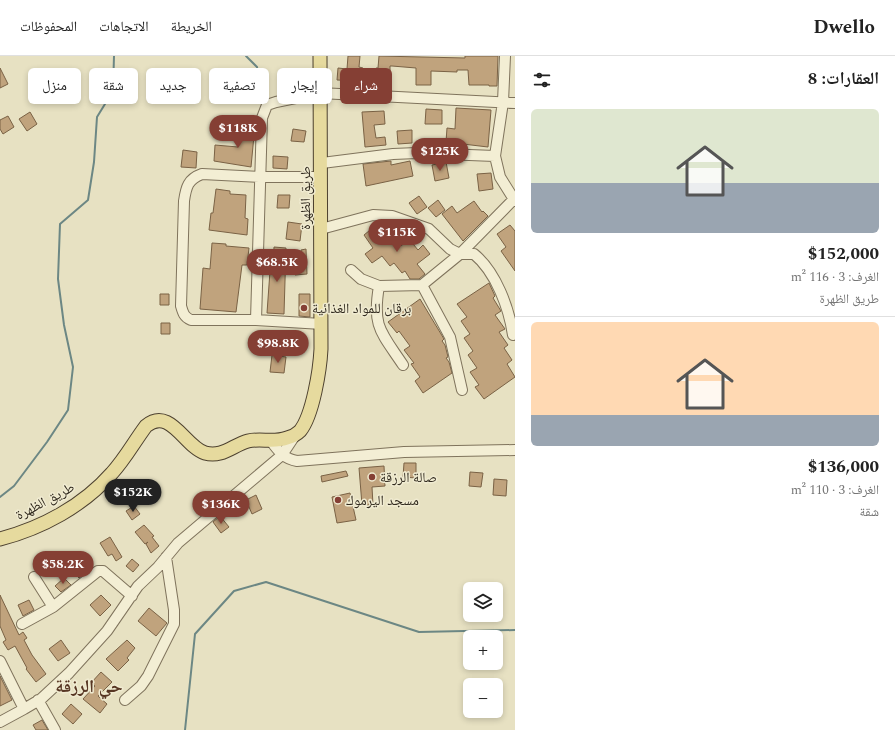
<!DOCTYPE html>
<html lang="ar">
<head>
<meta charset="utf-8">
<style>
  :root { --surface:#fff; --page:#f2f2f2; --text:#222; --muted:#767676; --line:#e0e0e0; --accent:#853f34 }
  body { margin:0; font-family:Spectral,"Noto Naskh Arabic",serif; background:var(--page); color:var(--text); direction:rtl; height:100vh; display:flex; flex-direction:column; font-size:15px; white-space:nowrap }
  * { box-sizing:border-box; margin:0 }
  p { font-size:13px; color:var(--muted) }
  .icon { flex:none; width:22px; height:22px; fill:none; stroke:currentColor; stroke-width:2; stroke-linecap:round; stroke-linejoin:round }
  .map { position:relative; flex:1; overflow:hidden; direction:ltr }
  .sheet { display:flex; flex-direction:column; background:var(--surface); width:380px }
  .sheet>* { flex:none }
  .top-card { position:absolute; left:12px; top:12px; width:380px; height:36px; direction:rtl; display:flex; gap:8px }
  .controls { position:absolute; left:463px; top:526px; display:grid; gap:8px }
  .controls a { display:grid; place-items:center; width:40px; height:40px; border-radius:6px; background:var(--surface); box-shadow:0 2px 6px #0003; font-size:20px }
  .price { position:absolute; translate:-50% -34px; padding:0 9px; border-radius:14px; background:var(--accent); color:#fff; font-size:13px; line-height:26px; filter:drop-shadow(0 1px 2px #0008) }
  .price::after { content:''; position:absolute; left:50%; top:24px; width:12px; height:9px; margin-left:-6px; background:inherit; clip-path:polygon(0 0,100% 0,50% 100%) }
  .price.on { background:#222; color:#fff }
  ul { padding:0; list-style:none }
  li { display:grid; align-content:center; gap:8px; height:212px; padding:0 16px }
  li+li { border-top:1px solid var(--line) }
  li span { display:grid; place-items:center; height:124px; border-radius:6px; color:#555 }
  li>.icon { margin-inline-start:auto }
  span .icon { width:72px; height:72px; fill:#fffc; stroke-width:1 }
  li b { font-size:17px }
  h2 { display:flex; justify-content:space-between; align-items:center; height:48px; padding:0 16px; font-size:17px }
  .chip { padding:0 14px; border-radius:6px; background:var(--surface); box-shadow:0 2px 6px #0003; font-size:14px; line-height:36px }
  .chip.on { background:var(--accent); color:#fff }
  header { display:flex; align-items:center; gap:24px; box-sizing:border-box; height:56px; padding:0 20px; background:var(--surface); border-bottom:1px solid var(--line) }
  header strong { font-size:19px }
  nav { display:flex; gap:22px; margin-inline-start:auto; font-size:14px }
  main { display:flex; flex:1; min-height:0 }
  .map>svg:first-child { display:block }
</style>
</head>
<body>
<header>
<strong>Dwello</strong>
<nav><a>الخريطة</a><a>الاتجاهات</a><a>المحفوظات</a></nav>
</header>
<main>
<section class="sheet">
<h2>العقارات: 8<svg class="icon" aria-label="filters" viewBox="0 0 24 24"><path d="M4 7h16M4 17h16"/><circle cx="9" cy="7" r="2"/><circle cx="15" cy="17" r="2"/></svg></h2>
<ul>
<li><span style="background:linear-gradient(#dfe7d0 60%,#9aa5b1 0)"><svg class="icon" aria-label="home" viewBox="0 0 24 24"><path d="M3 11l9-7 9 7M6 9v11h12V9"/></svg></span><div><b>$152,000</b><p>الغرف: 3 · 116 m²</p><p>طريق الظهرة</p></div></li>
<li><span style="background:linear-gradient(#ffd9b3 75%,#9aa5b1 0)"><svg class="icon" aria-label="home" viewBox="0 0 24 24"><path d="M3 11l9-7 9 7M6 9v11h12V9"/></svg></span><div><b>$136,000</b><p>الغرف: 3 · 110 m²</p><p>شقة</p></div></li>
</ul>
</section>
<div class="map">
<svg width="515" height="674" viewBox="0 0 515 674">
  <rect width="100%" height="100%" fill="#e7e1c2"/>
  <g fill="none" stroke-linecap="round" stroke-linejoin="round">
    <path stroke="#6c8784" stroke-width="2" d="M246,0L257,11L261,41
      M0,441L14,430L47,386L68,354L73,311L64,269L58,223L60,168L88,144L94,106L97,61L113,35L114,0
      M185,674L195,578L234,535L266,526L419,576L515,574"/>
  </g>
  <path fill="#c0a37d" stroke="#7a6245" d="M348,0H360L359,11L363,12L362,25L337,24L338,12L347,13Z
    M379,0L465,2V0H498L497,30H489V29H469L468,14H457V16L431,15V29H416V12L392,10H390V25L376,24V12H378Z
    M0,12L8,28L0,32Z
    M48,14L49,33L36,34L34,15Z
    M456,52L491,54L488,91L446,86L447,72L455,73Z
    M426,53L442,54V68H425Z
    M384,55L385,68L374,69L376,82L385,81L386,89L365,91L362,56Z
    M30,56L37,68L27,75L19,63Z
    M8,60L14,71L3,78L0,73V64Z
    M241,67L255,69L251,111L214,105L215,89L238,91Z
    M293,73L306,75L304,86L291,85Z
    M412,74V87L398,88L397,75Z
    M183,94L197,96L196,112L181,111Z
    M273,100L288,101L287,113L273,112Z
    M391,105V109L410,105L413,120L366,130L363,108Z
    M446,106L449,122L435,125L432,109Z
    M491,117L493,133L479,135L477,118Z
    M216,133L230,135V138L246,139L245,162L248,163L247,179L209,174L211,157H213Z
    M278,139H290L289,152H277Z
    M419,140L427,151L417,158L409,147Z
    M438,144L445,154L436,161L428,152Z
    M474,145L482,156L483,155L488,160L463,185L442,158L452,150L457,157Z
    M288,166L302,168L300,185L286,183Z
    M510,169L515,175V215L501,195L506,191L497,178Z
    M375,170L385,184L393,179L401,190L409,183L418,194L423,189L430,198L417,208L425,218L419,223H410L405,215L402,217L394,207L390,210L382,200L372,207L365,198L373,192L364,179Z
    M212,187L226,188V190L249,192L247,209H242L236,256L200,253L203,212L210,213Z
    M274,191L286,192L284,258L267,257L270,215H273Z
    M306,193L307,218L295,219L294,213H301V194Z
    M489,227L495,240L493,242L501,255L495,259L505,273L499,276L508,289L504,292L512,304L507,308L515,321L484,343L475,331L479,329L470,316L477,312L468,299L473,295L464,282L470,278L461,265L467,261L457,248Z
    M160,238H169V249H160Z
    M299,238H310V261L299,260Z
    M420,243L444,283L442,285L445,289L448,301L446,302L449,306L452,317L423,337L415,325L420,321L411,308L414,307L404,294L410,290L399,275L397,277L388,266Z
    M161,267H170V278H161Z
    M272,299L286,301L284,317L270,316Z
    M404,407H416V422L403,421Z
    M384,410L385,430L372,431L373,449H362L359,412Z
    M346,415L348,420L322,426L321,420Z
    M470,416L483,417L481,431L469,430Z
    M494,423L507,424L506,440L493,439Z
    M350,437L356,464L337,467L332,441Z
    M256,439L262,453L252,458L246,444Z
    M134,450L140,458L132,464L126,455Z
    M220,460L229,471L221,477L213,466Z
    M144,469L154,480L152,481L159,490L151,497L146,488L148,486L145,488L135,476Z
    M110,481L122,501L116,505L112,498L108,500L100,487Z
    M132,503L139,509L133,516L126,510Z
    M80,505L89,514L79,522L71,514Z
    M64,522L71,529L61,536L55,530Z
    M0,539L19,579L23,576L27,582L24,584L32,599L46,618L36,626L26,613L27,612L15,590L8,594L3,586L6,584L0,570Z
    M101,539L111,549L100,560L90,549Z
    M29,544L34,554L23,560L18,549Z
    M149,552L167,567L156,580L138,565Z
    M61,584L70,597L58,605L49,593Z
    M127,584L135,592L127,602L129,604L118,615L106,603Z
    M101,616L112,626L98,640L107,648L100,657L83,643L95,630L91,627Z
    M0,620L12,644L0,650Z
    M71,648L82,658L73,668L62,658Z
    M42,664L48,674H36L33,669Z"/>
  <g fill="none" stroke-linecap="round" stroke-linejoin="round">
    <defs>
      <path id="minor" d="M505,0L503,46L495,100L500,121L515,145
        M322,107L393,98L417,97L495,100
        M320,121H259L202,118C188,123 186,131 184,145L181,250C183,257 184,261 191,264H256L322,268
        M321,173L373,159L392,160L429,173L450,193L460,198L514,143
        M351,214L361,223L379,230L422,229L460,198H474C496,216 509,252 513,279
        M422,229L450,281L462,334
        M379,230C372,271 381,276 403,309
        M256,264L262,62L267,49L276,46L320,37L515,47
        M270,384C278,394 283,403 297,405L404,396L515,394
        M34,521L53,551
        M22,568L53,551L98,515H103L132,540
        M0,605L24,653
        M38,644L55,674
        M125,644L141,630L148,620L174,568V554L166,501
        M0,666L24,653L41,643L69,617L107,575L138,530L158,511L178,487L282,399L296,378"/>
      <path id="major" d="M0,483C42,472 83,450 112,417C125,403 134,386 146,370C170,350 185,391 205,397C222,402 233,389 248,385C261,382 274,387 287,382C291,381 297,378 300,375C313,359 320,313 321,293L320,0"/>
    </defs>
    <use href="#minor" stroke="#7f735c" stroke-width="12"/>
    <use href="#major" stroke="#4d412f" stroke-width="15"/>
    <use href="#minor" stroke="#f3eed4" stroke-width="10"/>
    <use href="#major" stroke="#e6da9e" stroke-width="13"/>
  </g>
  <g fill="#853f34" stroke="#f0ebd1" stroke-width="1.5">
    <circle cx="304" cy="252" r="4"/>
    <circle cx="372" cy="421" r="4"/>
    <circle cx="338" cy="444" r="4"/>
  </g>
  <g text-anchor="middle" dominant-baseline="central" stroke-width="3" stroke-linejoin="round" paint-order="stroke">
    <g font-size="14" fill="#30291e" stroke="#f0ebd1">
      <text transform="translate(305 142) rotate(-90)">طريق الظهرة</text>
      <text transform="translate(45 445) rotate(-28)">طريق الظهرة</text>
    </g>
    <g font-size="14" fill="#30291e" stroke="#f0ebd1" text-anchor="start">
      <text x="312" y="252">برقان للمواد الغذائية</text>
      <text x="380" y="421">صالة الرزقة</text>
      <text x="346" y="444">مسجد اليرموك</text>
    </g>
    <g font-size="18" font-weight="bold" fill="#573623" stroke="#f0ebd1">
      <text x="89" y="630">حي الرزقة</text>
    </g>
  </g>
</svg>
<div class="controls">
<a><svg class="icon" aria-label="layers" viewBox="0 0 24 24"><path d="M12 4l9 5-9 5-9-5zM3 14l9 5 9-5"/></svg></a>
<a>+</a>
<a>−</a>
</div>
<b class="price" style="left:238px;top:93px">$118K</b>
<b class="price" style="left:440px;top:116px">$125K</b>
<b class="price" style="left:397px;top:197px">$115K</b>
<b class="price" style="left:277px;top:227px">$68.5K</b>
<b class="price" style="left:278px;top:308px">$98.8K</b>
<b class="price on" style="left:133px;top:457px">$152K</b>
<b class="price" style="left:221px;top:469px">$136K</b>
<b class="price" style="left:63px;top:529px">$58.2K</b>
<div class="top-card">
<a class="chip on">شراء</a>
<a class="chip">إيجار</a>
<a class="chip">تصفية</a>
<a class="chip">جديد</a>
<a class="chip">شقة</a>
<a class="chip">منزل</a>
</div>
</div>
</main>
</body>
</html>
